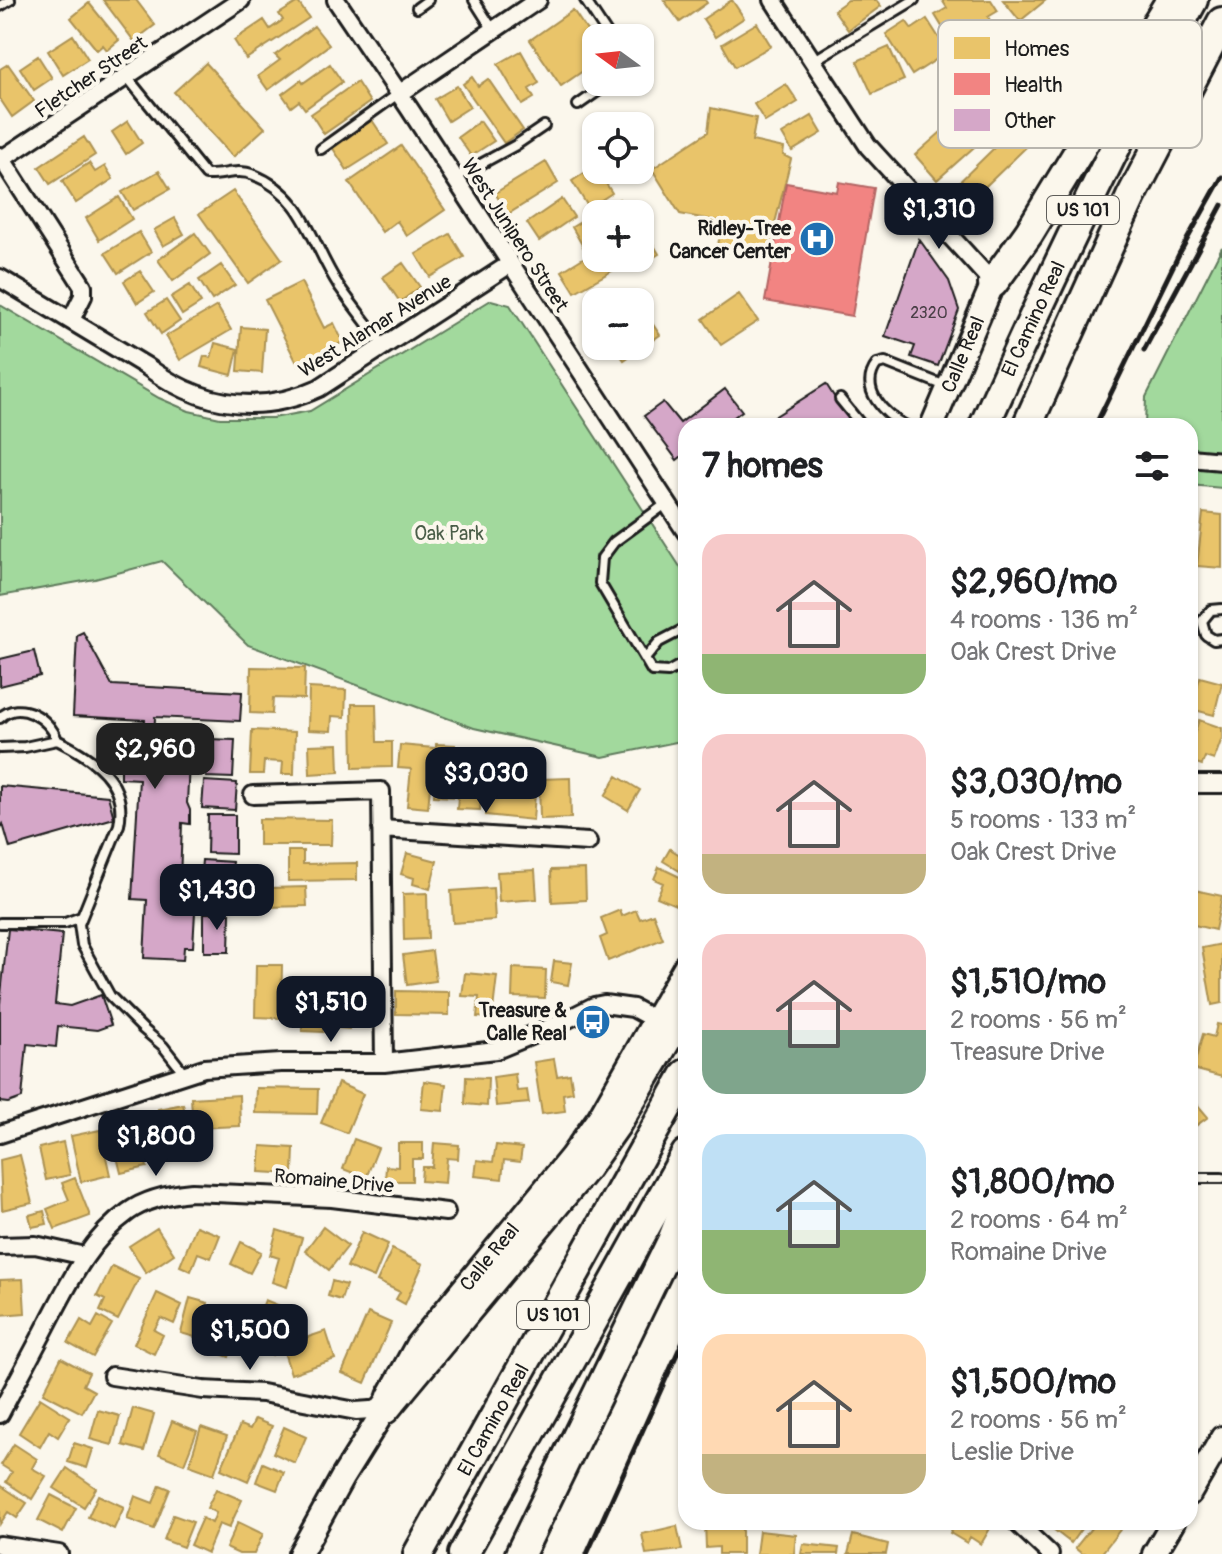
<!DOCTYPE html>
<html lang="en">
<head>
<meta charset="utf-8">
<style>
  :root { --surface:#fff; --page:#f6f6f6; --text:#202124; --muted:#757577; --accent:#111827 }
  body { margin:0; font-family:Pangolin,sans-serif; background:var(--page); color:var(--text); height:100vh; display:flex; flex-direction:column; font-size:30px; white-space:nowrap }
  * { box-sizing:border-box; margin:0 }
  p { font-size:26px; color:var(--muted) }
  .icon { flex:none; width:44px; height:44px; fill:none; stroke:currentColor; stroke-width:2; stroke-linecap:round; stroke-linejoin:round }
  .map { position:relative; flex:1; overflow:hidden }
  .sheet { position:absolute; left:678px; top:418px; width:520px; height:1112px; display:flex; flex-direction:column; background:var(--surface); border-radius:24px; box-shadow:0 2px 6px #0004 }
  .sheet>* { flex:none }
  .needle { width:52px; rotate:285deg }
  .buttons { position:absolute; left:582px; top:24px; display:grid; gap:16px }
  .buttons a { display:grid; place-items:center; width:72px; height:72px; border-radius:16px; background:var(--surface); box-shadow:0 2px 6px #0004; font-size:40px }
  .price { position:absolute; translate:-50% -68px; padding:0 18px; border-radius:16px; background:var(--accent); color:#fff; font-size:26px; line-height:52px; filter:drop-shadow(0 2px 4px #0008) }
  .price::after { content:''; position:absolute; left:50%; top:48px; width:24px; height:18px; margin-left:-12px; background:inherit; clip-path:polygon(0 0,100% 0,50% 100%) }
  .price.selected { background:#222; color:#fff }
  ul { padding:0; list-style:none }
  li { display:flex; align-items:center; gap:24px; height:200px; padding:0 24px }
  li span { display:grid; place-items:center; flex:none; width:224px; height:160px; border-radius:24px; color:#555 }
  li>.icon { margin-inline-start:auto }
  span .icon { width:96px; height:96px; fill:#fffc; stroke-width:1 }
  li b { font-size:34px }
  h2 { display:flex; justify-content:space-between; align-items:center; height:96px; padding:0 24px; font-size:34px }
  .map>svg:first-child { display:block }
</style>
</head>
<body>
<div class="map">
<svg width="1222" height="1554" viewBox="0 0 1222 1554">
  <rect width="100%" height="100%" fill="#fbf7ec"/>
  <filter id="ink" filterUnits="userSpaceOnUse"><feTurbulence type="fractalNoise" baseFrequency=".0125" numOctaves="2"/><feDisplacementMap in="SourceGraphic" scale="16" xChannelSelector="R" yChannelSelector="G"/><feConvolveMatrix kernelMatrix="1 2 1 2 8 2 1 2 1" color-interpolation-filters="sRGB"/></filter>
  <g filter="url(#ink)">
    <path fill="#a2d99d" stroke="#5f7a5c" stroke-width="2" d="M1222,247V488L1190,485V426H1145L1146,397Z
      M491,300L510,305L686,576V740L603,757L474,728L248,645L162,561L95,579L0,596V305L159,398L189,411L220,418H273L310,411Z"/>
    <path fill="#e9c46a" stroke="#ac9253" stroke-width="2" d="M103,0H136L155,25L134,41Z
      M664,0H705L707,3L680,22Z
      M732,0L744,18L715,37L703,19Z
      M848,0H876L881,6L848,30L834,10Z
      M942,0H991L998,11L988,17L995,28L968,45L963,36L952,43L935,15L947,8Z
      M1003,0H1046L1020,21Z
      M298,2L309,18L246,59L234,40L264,20L270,29L283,20L279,14Z
      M89,3L119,40L107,50L103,45L97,50L71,18Z
      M573,10L596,44V62L561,86L530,40Z
      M927,19L948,52L912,75L886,34L906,21L912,29Z
      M757,23L771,46L735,67L722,44Z
      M314,26L329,45L268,90L258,76L280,60L275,55Z
      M73,35L88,59L63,75L48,51Z
      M889,47L904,80L872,94L857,61Z
      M521,51L539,83L529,89L534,98L522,105L498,64Z
      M38,56L52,78L34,90L20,68Z
      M1056,60L1074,69L1046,128L963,208L948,193L1031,112Z
      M206,63L265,128L233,157L174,92Z
      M8,64L34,101L12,117L0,99V69Z
      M330,64L342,82L305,109L299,101L291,107L282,94L301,80L303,83Z
      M472,77L478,86L488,79L523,130L504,143L463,84Z
      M357,82L370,102L324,134L311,114Z
      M786,84L798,102L765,122L754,104Z
      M1011,85L1025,102L937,180L915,155L986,92L994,100Z
      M457,86L470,107L448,121L435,99Z
      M711,108L756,118L752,141L784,148L783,155L791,159L766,259L717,249L723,222L680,214L652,169L708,132Z
      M812,116L822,133L792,151L782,134Z
      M372,120L388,144L347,170L332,147Z
      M128,121L142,143L126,154L112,132Z
      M480,121L494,141L471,156L458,137Z
      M84,137L95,155L50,184L39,167Z
      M401,146L445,210L407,236L397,221L382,232L349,182Z
      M546,162L558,183L508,214L495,193Z
      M89,163L95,172L105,166L113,179L76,203L62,181Z
      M595,166L612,193L589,208L572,181Z
      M159,171L170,189L133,210L122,192Z
      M233,191L282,259L248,283L199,214Z
      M119,197L132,219L99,240L86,218Z
      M562,199L574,217L539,241L527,223Z
      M619,199L628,214H596V243L585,250L572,227Z
      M175,218L184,234L163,246L154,230Z
      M645,230L659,254L645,263L640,256V234Z
      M139,232L151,252L118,273L105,253Z
      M195,233L210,254L173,281L158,260Z
      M450,234L464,257L430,277L416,254Z
      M596,250V258H609L615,269L575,292L562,271Z
      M403,263L420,287L400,302L383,277Z
      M221,265L235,285L212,300L199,280Z
      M140,271L154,292L137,303L124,281Z
      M301,282L324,328L334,323L343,342L298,365L265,300Z
      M190,285L201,303L182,315L171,297Z
      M739,294L758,321L721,345L703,319Z
      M166,300L180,321L161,334L147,312Z
      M217,306L231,330L180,360L166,336Z
      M648,317L660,335L624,360L614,346H640V322Z
      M241,327L265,329L262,373L238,371Z
      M215,343L238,349L232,375L201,367L204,356L211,358Z
      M1203,513L1222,515V568L1197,566Z
      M251,667L305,668L304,699L273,698L272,714L250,713Z
      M1200,677L1222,683L1214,715L1191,709Z
      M309,688L346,690L345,717L332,716L331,731L308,730Z
      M352,704H376L377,742H392V767L353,768Z
      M1199,720L1222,728V738L1214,760L1205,757L1202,765L1190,761V746Z
      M252,730L295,732L294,774H282L283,762L264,761L263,774H250Z
      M338,744L339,772L310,774L309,745Z
      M436,744L455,745L454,764L436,763Z
      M400,745L434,748L428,808L407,806L411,769L398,768Z
      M435,772L473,773V778H482L480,810L457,809L458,797L434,796Z
      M491,775L524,778L523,792L535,793L533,820L486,815Z
      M617,776L640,790L628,810L605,796Z
      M570,778L571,818L540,819L539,779Z
      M259,819L332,820L331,845H259Z
      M686,845V875L663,861L670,849L680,855Z
      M288,851H303V864L357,863V880L288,881Z
      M407,853L437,861L430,889L413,884L414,878L401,874Z
      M659,867L686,880V893L680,907L657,897L663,883L654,879Z
      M585,869L586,900L552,902L551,870Z
      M535,870L537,899L499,902L497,872Z
      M306,887L307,906L269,907L268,888Z
      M493,888L495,920L453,923L451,891Z
      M1190,889L1222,896L1215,930L1190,924Z
      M427,893L428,939L404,940L403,894Z
      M620,910L622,916L636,910L640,919L653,914L663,939L608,961L600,938L607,935L601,918Z
      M1222,944V1003L1212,1005L1202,948Z
      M432,951L436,981L407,985L403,955Z
      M554,961L572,963L568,985L551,982Z
      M256,965H282L281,1018L255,1017Z
      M513,968L546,970L545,998L512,997Z
      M465,973L497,976L492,1018L477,1017L479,997L462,996Z
      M331,981L353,983L349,1029L328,1027Z
      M292,984H323V1032L302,1031V1009H292Z
      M396,991L449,992V1015L396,1014Z
      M1217,1024L1222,1025V1077L1193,1069L1203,1034L1214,1037Z
      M554,1059L557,1076L570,1074L573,1092L563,1094L565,1111L542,1114L534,1062Z
      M515,1074L517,1091L527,1090L529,1103L496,1106L493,1077Z
      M466,1077L488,1078L487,1106L465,1104Z
      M424,1081L446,1084L443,1111L421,1109Z
      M338,1083L363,1094L347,1133L321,1123Z
      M256,1088L318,1089L317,1114L255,1113Z
      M239,1095L240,1126L193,1128L191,1098Z
      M1190,1096L1208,1117L1190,1130Z
      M183,1104L193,1150L168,1156L158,1109Z
      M137,1122L147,1167L121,1173L110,1128Z
      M100,1130L110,1175L81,1182L71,1136Z
      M354,1139L378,1148L366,1178L343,1169Z
      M63,1142L70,1175L46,1180L39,1148Z
      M398,1143H423V1159H412V1181H385L386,1166L398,1167Z
      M434,1143L459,1145L458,1159L447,1158L445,1183L421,1181L422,1167H432Z
      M496,1145L522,1148L520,1162L504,1160L502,1179L475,1176L477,1160L493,1162Z
      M261,1146L294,1148L293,1174L259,1172Z
      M20,1155L32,1203L2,1210L0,1160Z
      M75,1178L90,1216L55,1229L47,1209L69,1200L62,1183Z
      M44,1211L47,1224L32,1227L29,1215Z
      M196,1226L220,1235L211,1258L198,1253L191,1271L180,1266Z
      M323,1227L348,1246L329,1270L305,1251Z
      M157,1228L174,1254L146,1273L129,1246Z
      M277,1230L302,1238L287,1287L272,1282L279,1258L270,1255Z
      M362,1232L388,1244L374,1278L347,1267Z
      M241,1242L261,1252L250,1273L231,1264Z
      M392,1249L423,1264L405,1304L396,1299L400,1292L377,1281Z
      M112,1266L139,1279L118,1320L100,1311L105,1300L97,1296Z
      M23,1279L25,1313L0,1315V1280Z
      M332,1281L346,1285L341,1300L328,1296Z
      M157,1293L182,1305L174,1324L161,1318L154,1330L163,1335L154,1354L134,1344Z
      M190,1298L208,1303L206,1310L213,1312L205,1340L181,1333Z
      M265,1300L290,1310L272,1355L247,1346Z
      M222,1306L234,1311L230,1323L240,1326L229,1357L206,1349Z
      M368,1313L391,1323L365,1383L342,1373Z
      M98,1316L112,1324L93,1357L68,1343L81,1320L92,1327Z
      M326,1331L335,1359L291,1374L282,1346Z
      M61,1358L89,1373L83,1385L94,1391L82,1413L43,1393Z
      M40,1398L70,1417L58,1437L49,1431L40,1447L19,1433Z
      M133,1408L154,1414L144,1451L123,1445Z
      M98,1410L120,1416L112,1445L90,1439Z
      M255,1419L272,1426L248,1481L221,1469L240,1425L250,1429Z
      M172,1421L197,1431L184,1464L159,1454Z
      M201,1427L227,1436L214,1474L189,1465Z
      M284,1427L306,1437L295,1463L273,1453Z
      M74,1443L93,1449L87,1468L68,1462Z
      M14,1444L37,1459L32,1468L46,1476L32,1499L6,1482L12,1472L1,1465Z
      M263,1463L284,1472L277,1490L256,1482Z
      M67,1468L96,1488L84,1507L54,1488Z
      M0,1485L27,1503L17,1518L8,1512L0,1524Z
      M160,1485L170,1489L154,1529L127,1519L135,1496L153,1503Z
      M216,1489L242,1500L229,1528L219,1524L207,1553L190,1545L202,1518L212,1523L216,1513L207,1508Z
      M51,1495L76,1508L63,1533L38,1520Z
      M98,1495L124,1507L114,1529L88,1517Z
      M173,1515L193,1522L183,1547L164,1540Z
      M238,1522L263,1534L254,1554H239L226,1548Z
      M705,1522H742V1554H719V1547L706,1548Z
      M956,1522H987L992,1525L981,1544L970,1537L967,1543L950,1533Z
      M1044,1522H1086L1071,1543Z
      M1096,1522H1118L1123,1526L1101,1554H1082L1075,1548Z
      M677,1526L682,1550L646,1554L642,1534Z
      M759,1531L796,1535L794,1554H756Z
      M853,1535L888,1544L886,1554H848Z
      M803,1544L839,1548L838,1554H801Z"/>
    <path fill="#f28482" stroke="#b26563" stroke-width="2" d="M839,182L874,188L852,316L765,301L786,183L837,192Z"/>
    <path fill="#d5a7c8" stroke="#1c1c1c" stroke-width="2" d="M919,239L949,281L959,310L938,366L911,357L915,346L885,336Z
      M826,384L853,426H760Z
      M725,389L742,411L722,426H686V453L677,460L644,416L663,402L680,423Z
      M83,632L112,685L242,692L240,721L155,717L154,740L190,742L187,803L190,810V824L182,823L180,882L187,895H196L193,947H184L183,960L144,958L147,900L132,899L139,779L121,778V766L142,765L145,720L73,716L77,635Z
      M34,651L40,676L0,686V659Z
      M208,739L235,740L233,778L206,777Z
      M204,781L237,783L235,810L202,808Z
      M0,786L108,796L114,818L10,848L3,824L0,829Z
      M208,815H235V854L207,853Z
      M202,860L232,862L229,909L198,907Z
      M204,913H230L229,952H204Z
      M8,929L62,934L55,1004L70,1006L101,995L111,1025L97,1030L58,1026L56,1047L27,1044L22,1098L8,1103L0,1102V1004Z"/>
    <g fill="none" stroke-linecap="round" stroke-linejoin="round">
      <defs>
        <path id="lane" d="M474,0L493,30
          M585,0L610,38
          M0,6L10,0
          M417,8L428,0
          M813,61L914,0
          M127,77L206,175C223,176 237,168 254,175C306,196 311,244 339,286C353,306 369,326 384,346
          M578,105L611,82
          M321,149L398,94
          M455,178L516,145L544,126
          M840,399L862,426
          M906,426C884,414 858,389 877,364L885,362L948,387
          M1222,609L1211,610L1202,621L1206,635L1214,640L1222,639
          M686,628L659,642L645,659L652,671L668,672L686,662
          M645,659L600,583L602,558L614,542L667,503
          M0,718C19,699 50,718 57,740C93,758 128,781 119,825L79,924L82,945L110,996L143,1029L163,1046L185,1074
          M0,748L25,747L57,740
          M0,923H65L81,917
          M1190,1178H1222"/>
        <path id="street" d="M336,0L409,108L686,532
          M773,0L868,146L993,283
          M399,94L538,0
          M0,156L83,286V296L71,320
          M2,159L241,0
          M0,278L146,366C200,406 258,416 319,388L510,264
          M1190,458L1222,461
          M1190,784H1222
          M253,795L381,791L384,1063
          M381,829L588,842
          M0,1134L204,1068L281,1063H384L496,1050L554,1026L594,1006L604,1004L633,1008L655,1020
          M0,1246L35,1245L85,1256
          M112,1376L203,1390L262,1393L356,1411L385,1409
          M0,1414C16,1383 33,1352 49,1321C70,1281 90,1239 128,1212C146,1199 170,1194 192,1192L332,1198L446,1212
          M1016,1522L1050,1554
          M0,1545L59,1554"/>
        <g id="secondary">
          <path id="s1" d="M932,426L993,283"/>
          <path d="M1190,1493L1222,1438"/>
          <path id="s2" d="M300,1554L342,1478L385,1409L389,1396L417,1345L571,1157L600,1116L686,965"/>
          <path d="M1154,1554L1173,1522"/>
        </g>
        <g id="highway">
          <path d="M993,283L1029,233L1171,0"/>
          <path id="s3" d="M984,426C1049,281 1116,139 1193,0"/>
          <path d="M1027,426L1131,197L1222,22"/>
          <path d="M385,1409L586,1167L615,1126L686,1007"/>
          <path id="s4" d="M418,1554L686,1074"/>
          <path d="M463,1554L686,1154"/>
          <path d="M520,1554L672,1241L686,1205"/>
        </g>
      </defs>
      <use href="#lane" stroke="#1c1c1c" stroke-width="14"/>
      <use href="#street" stroke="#1c1c1c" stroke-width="22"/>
      <use href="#secondary" stroke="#1c1c1c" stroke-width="28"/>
      <use href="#highway" stroke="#1c1c1c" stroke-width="34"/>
      <use href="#lane" stroke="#fbf7ec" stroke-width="8"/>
      <use href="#street" stroke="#fbf7ec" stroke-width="16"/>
      <use href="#secondary" stroke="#fbf7ec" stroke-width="22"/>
      <use href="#highway" stroke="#fbf7ec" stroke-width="28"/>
      <path stroke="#1c1c1c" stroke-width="5" d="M1144,350L1222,205
        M1095,426L1179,254L1222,177
        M587,1554L686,1334"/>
    </g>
  </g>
  <defs>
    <symbol id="hospital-disc" viewBox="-11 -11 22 22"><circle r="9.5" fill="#1f6fb2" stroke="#fbf7ec"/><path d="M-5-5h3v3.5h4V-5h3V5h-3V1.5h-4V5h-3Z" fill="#fff"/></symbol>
    <symbol id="bus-disc" viewBox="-11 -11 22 22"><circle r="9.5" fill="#1f6fb2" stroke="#fbf7ec"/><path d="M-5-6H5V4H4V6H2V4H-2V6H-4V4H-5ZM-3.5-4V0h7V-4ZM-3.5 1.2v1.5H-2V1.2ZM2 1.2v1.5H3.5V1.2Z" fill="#fff"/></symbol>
  </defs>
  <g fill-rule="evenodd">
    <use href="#hospital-disc" x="797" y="219" width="40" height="40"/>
    <use href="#bus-disc" x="573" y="1002" width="40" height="40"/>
  </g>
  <g text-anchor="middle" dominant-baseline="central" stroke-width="8" stroke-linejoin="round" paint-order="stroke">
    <g font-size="16" fill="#4a3f47">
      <text x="929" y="313">2320</text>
    </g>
    <g fill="#fbf7ec" stroke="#5f5e5a" stroke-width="2">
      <rect x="1047" y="196" width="72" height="28" rx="6"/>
      <rect x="517" y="1301" width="72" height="28" rx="6"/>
    </g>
    <g font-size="18" font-weight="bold" fill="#1c1c1c">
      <text x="1083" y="210">US 101</text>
      <text x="553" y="1315">US 101</text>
    </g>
    <g font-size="20" fill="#1c1c1c" stroke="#fbf7ec">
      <text transform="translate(91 77) rotate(-34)">Fletcher Street</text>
      <text transform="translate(515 235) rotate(57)">West Junipero Street</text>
      <text stroke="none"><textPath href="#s3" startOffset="118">El Camino Real</textPath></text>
      <text transform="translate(375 326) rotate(-32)">West Alamar Avenue</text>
      <text stroke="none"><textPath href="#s1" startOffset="78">Calle Real</textPath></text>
      <text transform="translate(334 1181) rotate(5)">Romaine Drive</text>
      <text stroke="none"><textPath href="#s2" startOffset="354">Calle Real</textPath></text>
      <text stroke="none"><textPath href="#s4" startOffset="154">El Camino Real</textPath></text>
    </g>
    <g font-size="20" font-weight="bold" fill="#1c1c1c" stroke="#fbf7ec" text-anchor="end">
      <text x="791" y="228">Ridley-Tree<tspan x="791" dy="23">Cancer Center</tspan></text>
      <text x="567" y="1010">Treasure &amp;<tspan x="567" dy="23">Calle Real</tspan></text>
    </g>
    <g font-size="20" fill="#4b5e49" stroke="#fbf7ec">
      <text x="449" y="533">Oak Park</text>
    </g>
  </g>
  <rect x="938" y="20" width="264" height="128" rx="12" fill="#fbf7ec" stroke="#b8b5ae" stroke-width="2"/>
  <rect x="954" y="37" width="36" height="22" fill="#e9c46a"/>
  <rect x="954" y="73" width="36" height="22" fill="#f28482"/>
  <rect x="954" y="109" width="36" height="22" fill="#d5a7c8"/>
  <g font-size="22" fill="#1c1c1c">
    <text x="1004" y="56">Homes</text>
    <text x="1004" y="92">Health</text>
    <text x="1004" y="128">Other</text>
  </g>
</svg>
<div class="buttons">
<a><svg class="needle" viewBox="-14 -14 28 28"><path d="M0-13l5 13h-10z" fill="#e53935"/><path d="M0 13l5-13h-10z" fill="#757577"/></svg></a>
<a><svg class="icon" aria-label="locate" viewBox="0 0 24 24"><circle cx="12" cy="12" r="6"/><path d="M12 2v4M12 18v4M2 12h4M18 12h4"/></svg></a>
<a>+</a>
<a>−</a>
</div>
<b class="price" style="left:939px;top:251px">$1,310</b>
<b class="price selected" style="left:155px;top:791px">$2,960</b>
<b class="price" style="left:486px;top:815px">$3,030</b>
<b class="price" style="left:217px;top:932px">$1,430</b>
<b class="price" style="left:331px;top:1044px">$1,510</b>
<b class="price" style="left:156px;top:1178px">$1,800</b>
<b class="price" style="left:250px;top:1372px">$1,500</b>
<section class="sheet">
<h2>7 homes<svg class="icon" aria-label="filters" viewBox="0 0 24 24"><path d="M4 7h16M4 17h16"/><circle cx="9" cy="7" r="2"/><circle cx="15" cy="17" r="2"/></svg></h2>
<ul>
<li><span style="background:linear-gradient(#f6c9c9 75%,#8fb573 0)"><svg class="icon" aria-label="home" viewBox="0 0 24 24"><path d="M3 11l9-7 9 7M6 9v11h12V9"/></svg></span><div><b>$2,960/mo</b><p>4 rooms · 136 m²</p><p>Oak Crest Drive</p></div></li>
<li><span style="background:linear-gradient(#f6c9c9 75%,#c2b280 0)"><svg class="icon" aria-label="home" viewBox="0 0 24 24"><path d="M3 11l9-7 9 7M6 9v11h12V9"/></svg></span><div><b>$3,030/mo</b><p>5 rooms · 133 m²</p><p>Oak Crest Drive</p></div></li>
<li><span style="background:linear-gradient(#f6c9c9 60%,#7fa58c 0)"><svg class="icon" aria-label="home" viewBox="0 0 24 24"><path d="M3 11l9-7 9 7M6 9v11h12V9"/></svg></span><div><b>$1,510/mo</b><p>2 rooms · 56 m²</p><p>Treasure Drive</p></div></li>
<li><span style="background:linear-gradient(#bfe0f5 60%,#8fb573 0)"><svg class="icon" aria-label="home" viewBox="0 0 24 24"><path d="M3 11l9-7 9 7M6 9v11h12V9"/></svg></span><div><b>$1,800/mo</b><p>2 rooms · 64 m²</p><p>Romaine Drive</p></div></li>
<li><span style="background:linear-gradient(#ffd9b3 75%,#c2b280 0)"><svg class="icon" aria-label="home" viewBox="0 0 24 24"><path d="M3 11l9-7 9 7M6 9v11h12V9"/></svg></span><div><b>$1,500/mo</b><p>2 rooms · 56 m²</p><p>Leslie Drive</p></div></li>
</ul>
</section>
</div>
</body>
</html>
